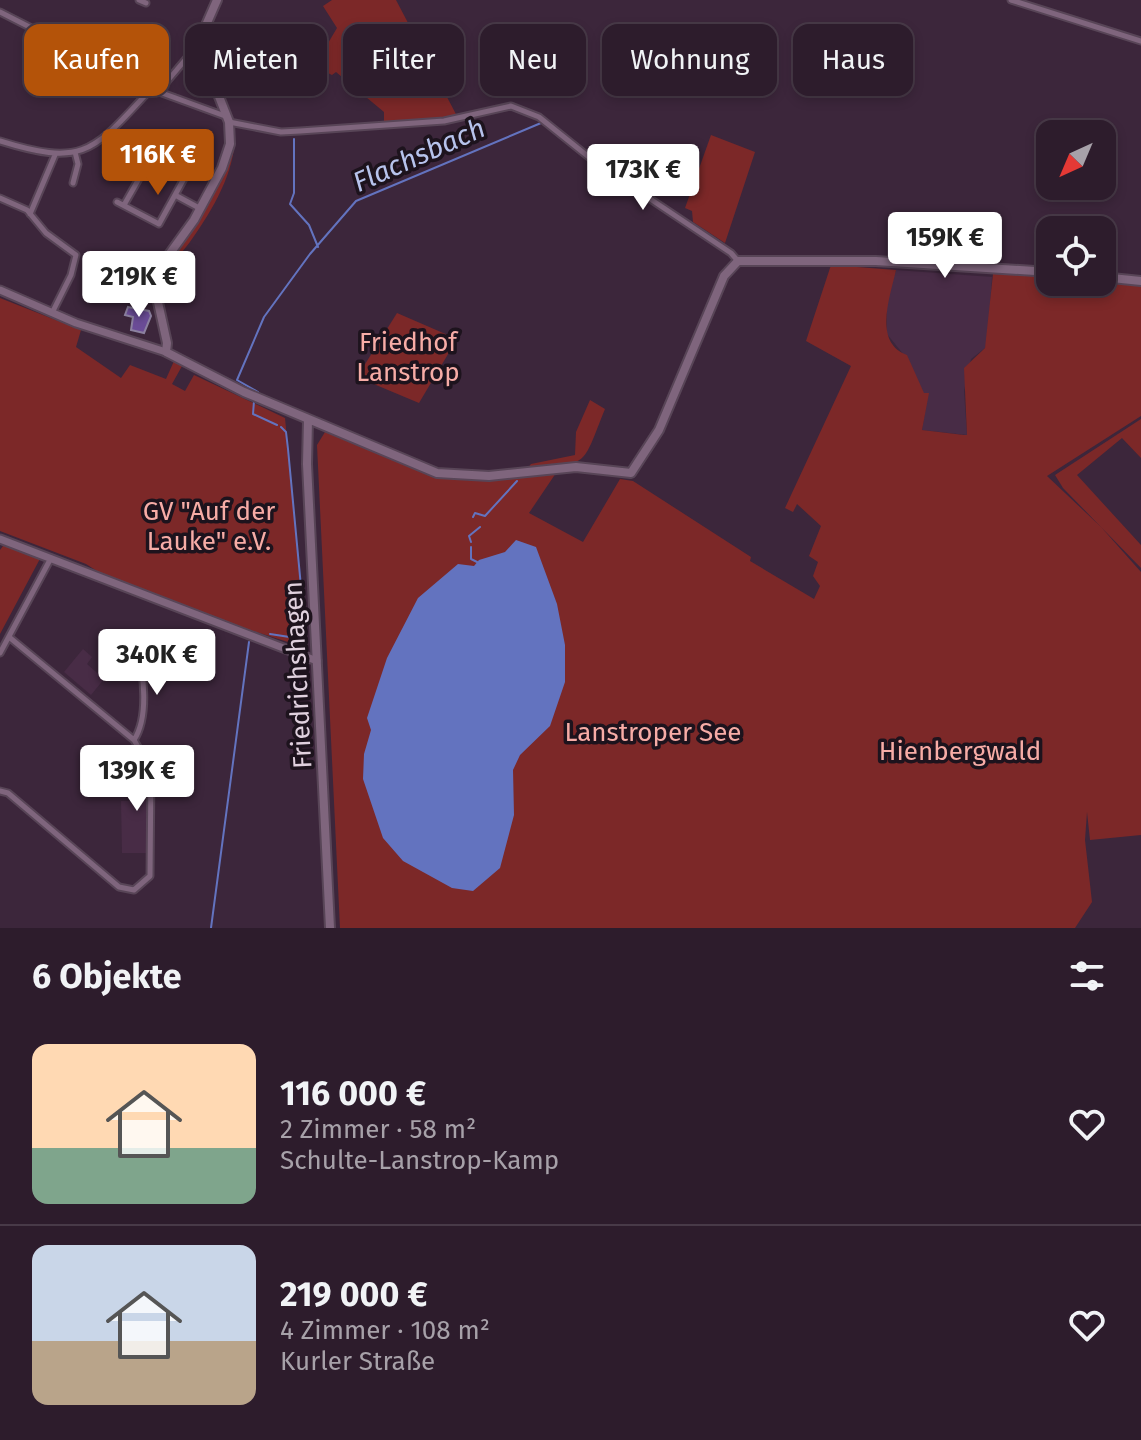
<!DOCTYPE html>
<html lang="de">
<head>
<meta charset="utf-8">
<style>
  :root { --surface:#2d1c2c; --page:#352534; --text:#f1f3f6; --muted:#a7a1a9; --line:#483a48; --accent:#b45309 }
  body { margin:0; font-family:"Fira Sans",sans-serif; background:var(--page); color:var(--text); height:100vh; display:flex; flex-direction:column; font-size:30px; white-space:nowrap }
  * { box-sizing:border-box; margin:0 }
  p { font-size:26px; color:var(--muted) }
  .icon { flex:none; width:44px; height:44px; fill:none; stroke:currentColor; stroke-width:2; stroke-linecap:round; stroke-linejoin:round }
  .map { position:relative; height:928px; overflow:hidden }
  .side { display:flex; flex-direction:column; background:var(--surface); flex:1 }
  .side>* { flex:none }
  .guide { position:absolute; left:24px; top:24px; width:1094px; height:72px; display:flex; gap:16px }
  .needle { width:52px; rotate:224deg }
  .controls { position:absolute; left:1036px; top:120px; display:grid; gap:16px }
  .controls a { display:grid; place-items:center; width:80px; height:80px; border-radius:16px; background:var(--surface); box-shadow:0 4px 12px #0003,0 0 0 2px var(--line); font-size:40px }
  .price { position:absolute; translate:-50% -68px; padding:0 18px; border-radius:8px; background:#fff; color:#222; font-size:26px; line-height:52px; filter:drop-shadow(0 2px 4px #0008) }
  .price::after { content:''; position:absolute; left:50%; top:48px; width:24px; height:18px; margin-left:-12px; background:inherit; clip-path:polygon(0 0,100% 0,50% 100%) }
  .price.on { background:var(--accent); color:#fff }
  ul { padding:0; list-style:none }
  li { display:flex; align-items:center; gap:24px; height:200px; padding:0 32px }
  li+li { border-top:2px solid var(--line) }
  li span { display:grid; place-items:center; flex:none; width:224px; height:160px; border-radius:16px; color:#555 }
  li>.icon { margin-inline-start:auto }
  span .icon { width:96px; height:96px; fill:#fffc; stroke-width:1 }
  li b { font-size:34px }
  h2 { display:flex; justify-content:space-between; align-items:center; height:96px; padding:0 32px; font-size:34px }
  .chip { padding:0 28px; border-radius:16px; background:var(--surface); box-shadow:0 4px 12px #0003,0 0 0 2px var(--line); font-size:28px; line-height:72px }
  .chip.on { background:var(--accent); color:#fff }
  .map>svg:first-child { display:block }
</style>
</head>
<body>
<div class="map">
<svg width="1141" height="928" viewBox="0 0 1141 928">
  <rect width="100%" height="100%" fill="#3c263b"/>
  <path fill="#482c46" d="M896,270L992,277L988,339L985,348L971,359L964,391L967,435L922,430L928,393L924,394L904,355L887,334V300Z
    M83,649L92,657L87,664L104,679L91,695L64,672Z
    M146,800V853H122L121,801Z"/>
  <path fill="#7c2828" d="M332,0H396L458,118L384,125V112L336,72L332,75L318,68V60L337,28L323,6Z
    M234,124C240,163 215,207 192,239C181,255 167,267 158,284V270L222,168Z
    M711,135L755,152L725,243L693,222L692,211L685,208Z
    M831,265L896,270C891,294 872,343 907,355L924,393H929L922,430L964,435H967L964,368L985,348L993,274L1050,276V282L1141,285V416L1047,476L1101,527L1141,572V835L1090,840L1087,812L1085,840L1092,902L1075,928H340L317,445L325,432L428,475L454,478L556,473L529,513L583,542L620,479L633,481L751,557L750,561L814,599L820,586L813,576L818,562L809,556L821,526L797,504L793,512L785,508L851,366L806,341Z
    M0,298L81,330L76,347L121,378L130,365L166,379L174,361L182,366L172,384L185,391L194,375L285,418L307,648L174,606L114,582L86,564L0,531Z
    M397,313L457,339L419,403L357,377Z
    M590,400L605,409C581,468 591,463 527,469L531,464L575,455L576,432Z
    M1141,419V458L1122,438L1077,475L1141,545V568L1063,488L1055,475Z
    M6,542L42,555L0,634V550Z"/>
  <path fill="#6373bf" d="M516,540L536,547L557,604L565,645V682L550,726L520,755L513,770L514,815L500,868L473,891L452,888L403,861L383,838L363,779L364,754L371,730L367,718L387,658L418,598L458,564L474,566L479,560L505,552Z"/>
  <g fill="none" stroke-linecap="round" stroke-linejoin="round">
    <path stroke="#6373bf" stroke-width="2" d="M294,139V193L290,204L309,225L318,247
      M258,392L237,380L264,317L310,254L356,201L541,123
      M254,401L253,414L277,425
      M473,517L475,513L485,516L517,481
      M471,542L469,536L480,527
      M471,547V559L477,562
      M270,634L296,638L303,608L288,449L286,432L281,427
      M211,928L249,642"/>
  </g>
  <path fill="#6b4c97" stroke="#8c81a0" stroke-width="2" d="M128,307L149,311L151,316L144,333L131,330L133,317L125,315Z"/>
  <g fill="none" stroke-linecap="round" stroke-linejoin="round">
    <defs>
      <path id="minor" d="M139,0L146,3
        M1011,0L1141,41
        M0,12L151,89L225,116
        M158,92L202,40
        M229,122L281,132L300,131L444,121L511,106L539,117L595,162L731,253L738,261
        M0,141C86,168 94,150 151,89
        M73,183L78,164L75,152
        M0,198L27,210L46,233L76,255L71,275L52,313
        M117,202L159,224L175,195L201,209
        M124,205L153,154L184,169L186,175L175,195
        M30,214L55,155
        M0,653L51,558
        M134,740C149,717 144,674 137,648
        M0,791L8,793L119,887L134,890L150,876L151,769L134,740L9,637"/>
      <path id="tertiary" d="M0,290L76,323L166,352
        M0,539L317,661"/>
      <path id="secondary" d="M217,0L203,32L202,53L229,122L230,144L222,168L194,220L158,270L154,284L167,343L166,352L244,392L437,473L489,476L576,467L631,473L659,430L724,276L738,261H876L1050,272
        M1102,277L1141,281
        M308,420L307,464L330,928"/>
    </defs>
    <use href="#minor" stroke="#584557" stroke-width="9"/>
    <use href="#tertiary" stroke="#584557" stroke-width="11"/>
    <use href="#secondary" stroke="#584557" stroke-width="12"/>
    <use href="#minor" stroke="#7f657d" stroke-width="5"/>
    <use href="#tertiary" stroke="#7f657d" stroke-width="7"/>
    <use href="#secondary" stroke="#7f657d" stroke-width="8"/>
  </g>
  <g text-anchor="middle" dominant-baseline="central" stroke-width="7" stroke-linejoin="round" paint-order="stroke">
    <g font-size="26" fill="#f7aca6" stroke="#1d131d">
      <text x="408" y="342">Friedhof<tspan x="408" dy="30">Lanstrop</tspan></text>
      <text x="209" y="511">GV "Auf der<tspan x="209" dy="30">Lauke" e.V.</tspan></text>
      <text x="653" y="732">Lanstroper See</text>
      <text x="960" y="751">Hienbergwald</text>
    </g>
    <g font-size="26" fill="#e0d1de" stroke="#1d131d">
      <text transform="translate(298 675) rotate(-93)">Friedrichshagen</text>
    </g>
    <g font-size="28" font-style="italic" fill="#b7c3ec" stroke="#1d131d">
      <text transform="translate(419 155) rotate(-24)">Flachsbach</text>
    </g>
  </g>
</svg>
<div class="controls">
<a><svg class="needle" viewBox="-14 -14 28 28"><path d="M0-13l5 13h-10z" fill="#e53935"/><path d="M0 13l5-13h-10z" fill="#a7a1a9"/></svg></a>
<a><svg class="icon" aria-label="locate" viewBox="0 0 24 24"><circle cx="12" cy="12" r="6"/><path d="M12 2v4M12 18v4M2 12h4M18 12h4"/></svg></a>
</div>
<b class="price on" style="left:158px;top:197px">116K €</b>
<b class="price" style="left:643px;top:212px">173K €</b>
<b class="price" style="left:945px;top:280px">159K €</b>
<b class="price" style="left:139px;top:319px">219K €</b>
<b class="price" style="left:157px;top:697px">340K €</b>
<b class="price" style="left:137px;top:813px">139K €</b>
<div class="guide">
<a class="chip on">Kaufen</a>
<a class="chip">Mieten</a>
<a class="chip">Filter</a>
<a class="chip">Neu</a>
<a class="chip">Wohnung</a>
<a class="chip">Haus</a>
</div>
</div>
<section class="side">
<h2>6 Objekte<svg class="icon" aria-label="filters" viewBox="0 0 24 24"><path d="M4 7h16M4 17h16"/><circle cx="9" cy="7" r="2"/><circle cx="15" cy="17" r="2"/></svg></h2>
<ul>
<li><span style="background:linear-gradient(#ffd9b3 65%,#7fa58c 0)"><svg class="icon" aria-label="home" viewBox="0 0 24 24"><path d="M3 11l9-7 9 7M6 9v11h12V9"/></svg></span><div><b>116 000 €</b><p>2 Zimmer · 58 m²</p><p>Schulte-Lanstrop-Kamp</p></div><svg class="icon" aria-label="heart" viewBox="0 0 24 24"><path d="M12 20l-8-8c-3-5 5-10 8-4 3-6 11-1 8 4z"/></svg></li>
<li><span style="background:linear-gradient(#c9d6e8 60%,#b9a48a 0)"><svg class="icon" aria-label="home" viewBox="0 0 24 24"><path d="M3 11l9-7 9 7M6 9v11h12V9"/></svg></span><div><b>219 000 €</b><p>4 Zimmer · 108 m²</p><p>Kurler Straße</p></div><svg class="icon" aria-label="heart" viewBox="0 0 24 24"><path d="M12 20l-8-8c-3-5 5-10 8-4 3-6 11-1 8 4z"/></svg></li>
</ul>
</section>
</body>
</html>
